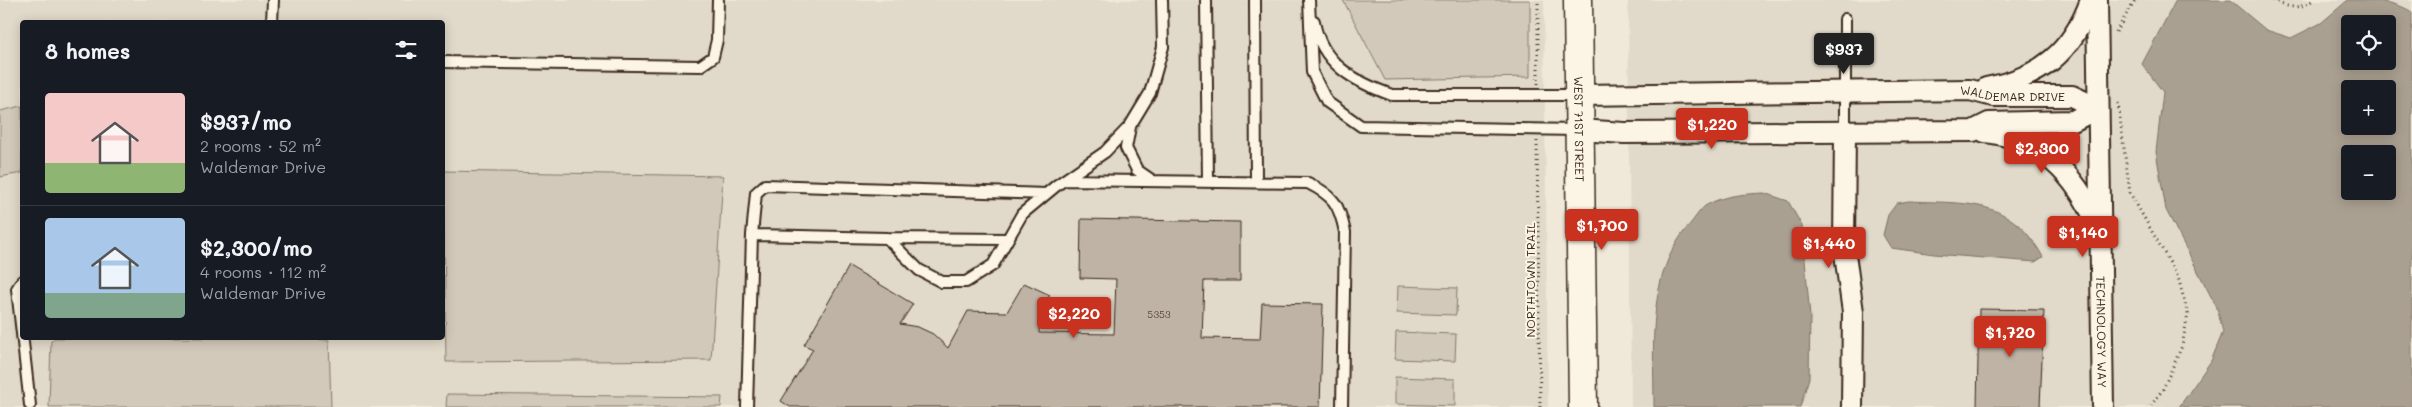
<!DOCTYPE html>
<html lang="en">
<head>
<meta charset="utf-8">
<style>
  :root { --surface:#171b24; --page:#20242c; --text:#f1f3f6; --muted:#9ea1a6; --line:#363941; --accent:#c8321e }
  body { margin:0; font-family:Mali,sans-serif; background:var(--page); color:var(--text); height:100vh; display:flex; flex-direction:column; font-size:19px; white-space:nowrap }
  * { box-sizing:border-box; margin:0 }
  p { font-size:16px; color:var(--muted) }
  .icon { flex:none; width:28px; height:28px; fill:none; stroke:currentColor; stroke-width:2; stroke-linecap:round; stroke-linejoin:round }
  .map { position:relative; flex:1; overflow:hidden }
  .side { position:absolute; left:20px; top:20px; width:425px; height:320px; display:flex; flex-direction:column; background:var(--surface); border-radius:5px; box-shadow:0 2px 12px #0003 }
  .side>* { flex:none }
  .buttons { position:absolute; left:2341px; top:15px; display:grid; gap:10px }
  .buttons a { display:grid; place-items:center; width:55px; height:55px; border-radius:5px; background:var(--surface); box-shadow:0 2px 12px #0003; font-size:25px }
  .price { position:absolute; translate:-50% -42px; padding:0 11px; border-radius:5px; background:var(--accent); color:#fff; font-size:16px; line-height:32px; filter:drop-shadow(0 1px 2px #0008) }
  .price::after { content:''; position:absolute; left:50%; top:30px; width:15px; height:11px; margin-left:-8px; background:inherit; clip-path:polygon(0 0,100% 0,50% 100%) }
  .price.active { background:#222; color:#fff }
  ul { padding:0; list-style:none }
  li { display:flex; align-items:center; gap:15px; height:125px; padding:0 25px }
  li+li { border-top:1px solid var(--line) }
  li span { display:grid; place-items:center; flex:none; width:140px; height:100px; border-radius:5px; color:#555 }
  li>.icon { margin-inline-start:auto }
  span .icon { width:60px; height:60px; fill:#fffc; stroke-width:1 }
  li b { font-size:21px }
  h2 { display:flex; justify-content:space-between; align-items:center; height:60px; padding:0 25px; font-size:21px }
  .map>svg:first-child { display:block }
</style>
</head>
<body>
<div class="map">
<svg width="2412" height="407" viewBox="0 0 2412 407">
  <rect width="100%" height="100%" fill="#f0e9d9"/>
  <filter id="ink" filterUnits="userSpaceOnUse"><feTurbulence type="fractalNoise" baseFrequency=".02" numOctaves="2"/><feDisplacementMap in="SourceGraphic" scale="10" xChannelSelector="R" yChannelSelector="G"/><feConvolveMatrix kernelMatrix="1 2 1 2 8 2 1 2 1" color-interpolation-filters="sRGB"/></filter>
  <g filter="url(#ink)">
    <path fill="#e1d9c9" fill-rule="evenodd" d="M0,0H1544L1548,407H0ZM22,22H442V338H22Z
      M1628,0H2412V407H1631ZM2350,24H2388V61H2350ZM2350,89H2388V126H2350ZM2350,154H2388V191H2350Z"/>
    <path fill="#d2c9ba" stroke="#867a6c" d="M1343,0H1530V77L1385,80Z
      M22,106V173L0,177V111Z
      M443,171L723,176L711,360L446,362Z
      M1398,286L1457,288L1456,315L1397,313Z
      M1396,332L1456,334L1455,361L1395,359Z
      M55,338H284L329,340L331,407H49L51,341Z
      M1395,377L1455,379V406L1395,404Z
      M447,394L722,397L721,407H446Z"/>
    <path fill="#aaa091" stroke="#7e7163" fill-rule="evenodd" d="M2176,0H2230L2266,30L2291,38L2321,23L2348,0C2371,0 2393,0 2412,12V407H2179L2211,361L2223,332L2217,308L2166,210L2156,152L2163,92L2142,64ZM2350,24H2388V61H2350ZM2350,89H2388V126H2350ZM2350,154H2388V191H2350Z
      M1764,193L1788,201L1802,226L1810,317L1809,378L1800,407H1654C1654,344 1646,275 1690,224C1695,218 1700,210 1705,206C1723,195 1744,194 1764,193Z
      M1909,201C1968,204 2010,197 2043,257L2035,262L1934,254L1891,248L1883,235L1888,215L1897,203Z"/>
    <path fill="#beb3a4" stroke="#3b2a1e" d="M1081,219L1240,222V281H1204L1202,338L1260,339L1262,303L1323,304L1320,407H790L781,401L813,349L804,345L849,266L913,304L900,324L918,327L933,334L948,348L968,311L1007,312L1024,283L1050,295L1040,316L1039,333L1114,334L1116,279L1080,278Z
      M1979,309L2044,310L2040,407H1977Z"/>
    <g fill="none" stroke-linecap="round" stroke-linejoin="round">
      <defs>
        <path id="service" d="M1206,0L1208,181
          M1255,0L1256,182
          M1309,0L1312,72L1327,102L1361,126L1577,130
          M1845,19V131
          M1314,21C1321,64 1355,82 1392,95H1577
          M272,22L273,0
          M442,62L700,66L713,57L717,40L718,0
          M1130,127L1126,148L1137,170L1153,181
          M1065,180L1308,183C1334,196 1339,204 1345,232L1342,407
          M752,235L756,193L765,185L1046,194
          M1006,239L887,238L919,270L942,282H966L993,265L1022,214L1057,185L1105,152L1130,126L1150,93L1163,47L1162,0
          M22,281L17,289L30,405
          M747,407L752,235L887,238"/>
        <g id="minor">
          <path id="s1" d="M2097,0L2103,407"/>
          <path d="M1986,88C2040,78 2072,53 2091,0"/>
          <path id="s2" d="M1579,95L1970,90L1993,96H2072L2098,108"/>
          <path d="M1580,130L1624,133L1973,131L1989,123L2073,121L2098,108"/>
          <path d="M1845,131L1844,247L1853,312L1852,407"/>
          <path d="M1985,132C2039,137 2076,175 2097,224"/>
        </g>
        <g id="secondary">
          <path id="s3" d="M1578,0L1583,407"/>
        </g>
      </defs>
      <use href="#service" stroke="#3b2a1e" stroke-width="14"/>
      <use href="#minor" stroke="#3b2a1e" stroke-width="24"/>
      <use href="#secondary" stroke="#3b2a1e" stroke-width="31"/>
      <path stroke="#3b2a1e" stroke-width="3" stroke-dasharray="1 4" stroke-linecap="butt" d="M2273,0C2286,8 2300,10 2313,0
        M2116,32L2135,0
        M1538,84V0
        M2118,103L2130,193L2178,277L2188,314L2182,346L2163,389L2150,407
        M1537,141L1540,407"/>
      <use href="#service" stroke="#fcf5e5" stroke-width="10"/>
      <use href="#minor" stroke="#fcf5e5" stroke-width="20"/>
      <use href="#secondary" stroke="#fcf5e5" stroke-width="28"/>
    </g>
  </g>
  <g text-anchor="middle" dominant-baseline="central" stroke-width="4" stroke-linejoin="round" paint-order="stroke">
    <g font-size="10" fill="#5c4c40">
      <text x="1159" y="314">5353</text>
    </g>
    <g font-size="12" fill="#3b2a1e" stroke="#fcf5e5">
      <text stroke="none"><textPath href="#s2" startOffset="434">WALDEMAR DRIVE</textPath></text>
      <text stroke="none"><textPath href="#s3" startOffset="129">WEST 71ST STREET</textPath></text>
      <text transform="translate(1530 280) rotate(-90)">NORTHTOWN TRAIL</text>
      <text stroke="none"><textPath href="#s1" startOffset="332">TECHNOLOGY WAY</textPath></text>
    </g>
  </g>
</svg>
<div class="buttons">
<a><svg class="icon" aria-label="locate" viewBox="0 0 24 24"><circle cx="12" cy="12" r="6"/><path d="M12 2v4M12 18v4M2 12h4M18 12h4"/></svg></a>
<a>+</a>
<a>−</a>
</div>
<b class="price active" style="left:1844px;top:75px">$937</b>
<b class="price" style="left:1712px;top:150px">$1,220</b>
<b class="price" style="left:2042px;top:174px">$2,300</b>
<b class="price" style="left:1602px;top:251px">$1,700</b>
<b class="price" style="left:2083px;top:258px">$1,140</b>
<b class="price" style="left:1829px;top:269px">$1,440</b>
<b class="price" style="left:1074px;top:339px">$2,220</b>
<b class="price" style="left:2010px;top:358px">$1,720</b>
<section class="side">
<h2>8 homes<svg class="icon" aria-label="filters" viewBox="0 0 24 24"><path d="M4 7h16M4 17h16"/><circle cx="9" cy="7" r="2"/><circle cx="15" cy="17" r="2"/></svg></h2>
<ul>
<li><span style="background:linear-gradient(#f6c9c9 70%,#8fb573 0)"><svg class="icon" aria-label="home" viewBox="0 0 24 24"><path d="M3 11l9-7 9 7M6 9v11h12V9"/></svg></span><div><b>$937/mo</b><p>2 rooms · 52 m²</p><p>Waldemar Drive</p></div></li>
<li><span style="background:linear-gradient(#a9c7e8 75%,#7fa58c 0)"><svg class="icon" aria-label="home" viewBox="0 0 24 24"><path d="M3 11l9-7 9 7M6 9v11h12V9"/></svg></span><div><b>$2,300/mo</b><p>4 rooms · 112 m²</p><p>Waldemar Drive</p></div></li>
</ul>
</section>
</div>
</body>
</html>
